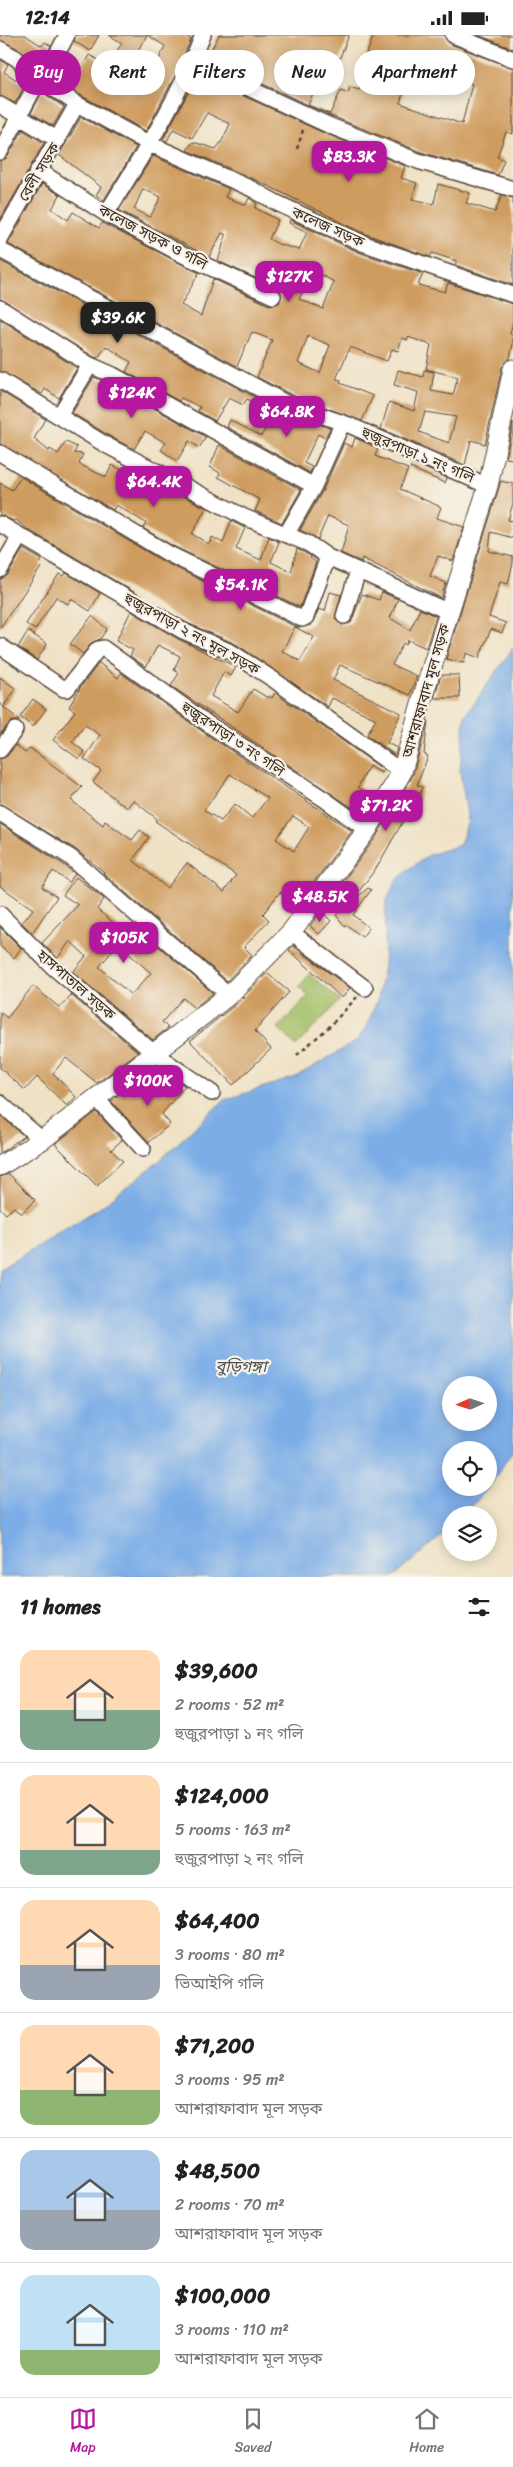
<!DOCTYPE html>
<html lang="en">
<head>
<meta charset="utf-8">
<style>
  :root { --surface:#fff; --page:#f2f2f2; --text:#222; --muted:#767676; --line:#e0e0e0; --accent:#b5179e }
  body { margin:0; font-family:Sriracha,"Noto Sans Bengali",sans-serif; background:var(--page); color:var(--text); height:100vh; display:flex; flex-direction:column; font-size:19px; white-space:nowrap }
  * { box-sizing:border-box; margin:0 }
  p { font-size:16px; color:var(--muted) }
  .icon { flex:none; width:28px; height:28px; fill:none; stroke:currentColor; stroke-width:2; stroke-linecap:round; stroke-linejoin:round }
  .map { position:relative; height:1542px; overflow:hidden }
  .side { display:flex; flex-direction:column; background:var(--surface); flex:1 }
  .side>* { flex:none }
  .top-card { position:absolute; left:15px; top:15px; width:484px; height:45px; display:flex; gap:10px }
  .needle { width:32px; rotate:267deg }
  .buttons { position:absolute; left:442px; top:1341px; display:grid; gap:10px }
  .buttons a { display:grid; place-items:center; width:55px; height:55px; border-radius:50%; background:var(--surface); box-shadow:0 2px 12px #0003; font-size:25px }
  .price { position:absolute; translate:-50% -42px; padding:0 11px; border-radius:10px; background:var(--accent); color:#fff; font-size:16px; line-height:32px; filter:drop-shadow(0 1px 2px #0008) }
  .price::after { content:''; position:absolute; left:50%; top:30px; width:15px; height:11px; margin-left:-8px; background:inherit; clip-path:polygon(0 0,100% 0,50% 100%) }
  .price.current { background:#222; color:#fff }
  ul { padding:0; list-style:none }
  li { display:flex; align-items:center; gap:15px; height:125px; padding:0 20px }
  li+li { border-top:1px solid var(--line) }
  li span { display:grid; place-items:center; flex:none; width:140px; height:100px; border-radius:15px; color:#555 }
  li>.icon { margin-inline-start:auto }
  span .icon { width:60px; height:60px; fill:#fffc; stroke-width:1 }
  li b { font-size:21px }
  h2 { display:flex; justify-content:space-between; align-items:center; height:60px; padding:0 20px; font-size:21px }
  .pill { padding:0 18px; border-radius:22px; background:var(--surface); box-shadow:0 2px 12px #0003; font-size:18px; line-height:45px }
  .pill.current { background:var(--accent); color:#fff }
  .status { display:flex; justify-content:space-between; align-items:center; height:35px; padding:0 25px; background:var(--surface); direction:ltr }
  .status svg { height:14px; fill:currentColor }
  .tab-bar { display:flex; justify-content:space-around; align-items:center; height:70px; border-top:1px solid var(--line); background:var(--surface); font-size:14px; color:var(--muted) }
  .tab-bar a { display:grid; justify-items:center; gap:2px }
  .tab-bar .current { color:var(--accent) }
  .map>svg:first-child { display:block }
</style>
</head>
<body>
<div class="status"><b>12:14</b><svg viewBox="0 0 49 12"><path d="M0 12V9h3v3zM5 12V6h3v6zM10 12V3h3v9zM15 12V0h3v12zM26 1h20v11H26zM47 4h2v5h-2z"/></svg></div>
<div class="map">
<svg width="513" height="1542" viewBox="0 0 513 1542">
  <rect width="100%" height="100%" fill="#f7f3e8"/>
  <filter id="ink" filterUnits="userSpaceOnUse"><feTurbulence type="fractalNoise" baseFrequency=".02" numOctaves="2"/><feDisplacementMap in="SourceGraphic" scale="10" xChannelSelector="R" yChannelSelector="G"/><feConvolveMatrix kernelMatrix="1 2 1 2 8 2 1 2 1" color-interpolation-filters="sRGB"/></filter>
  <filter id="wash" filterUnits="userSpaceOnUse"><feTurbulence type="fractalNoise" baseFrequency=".0096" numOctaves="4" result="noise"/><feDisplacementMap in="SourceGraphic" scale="20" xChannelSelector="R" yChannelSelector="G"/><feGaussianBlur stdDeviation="1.12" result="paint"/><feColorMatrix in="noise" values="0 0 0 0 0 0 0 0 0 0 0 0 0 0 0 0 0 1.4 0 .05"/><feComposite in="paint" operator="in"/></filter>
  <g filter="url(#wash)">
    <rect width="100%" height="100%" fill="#efe1c4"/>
    <path fill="#a2be65" stroke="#6e7442" d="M309,939L340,965L296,1011L278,993L308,961L299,952Z"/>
    <path fill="#7bade7" stroke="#5b6c82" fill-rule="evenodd" d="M513,613V1415L489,1452V1415H451V1452H489L464,1480H451V1493L393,1542H0V1234L101,1172L158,1127L224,1065L296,1042L358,1005L369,986L378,963L384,931L386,867L396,846L406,836L429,820L460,810L468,786L460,736L465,681ZM451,1350H489V1388H451Z"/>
    <g id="blocks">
      <path fill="#cf9c5e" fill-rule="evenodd" d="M0,0H25L42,11L45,7L51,11L40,32L21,15L0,5Z
        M76,0H99L90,16L74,6Z
        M109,0H185L191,4L174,43L146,96L82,61L55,43L64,26L81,34L89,20L108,30L122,8ZM147,0L165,11L155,33L135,20Z
        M219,0H349L335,35L325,31L308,70L330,79L341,55L348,58L350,52L359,55L361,49L378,54L384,33L364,25L374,0H444L450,9L513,33V99L506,97L497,122L504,125L498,140L421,117L332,81L207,23ZM412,29L449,41L451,35L470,40V49H472L462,89L400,68Z
        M478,0H513V14Z
        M0,25L8,29L4,37L25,50L15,68L0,61Z
        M198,40L324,98L405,131L401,143L417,148L412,164L434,169L438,149L470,158L466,168L495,177L502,160L513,163V250L455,230L457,226L432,218L430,222L366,199L256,145L187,115L193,107L216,114L222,106L230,89L207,78L192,103L173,94L167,106L163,104Z
        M42,57L64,72L53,91L31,78Z
        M81,82L136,112L104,165L96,160L101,152L59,120Z
        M23,95L44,108L0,185V126L8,121Z
        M153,121L229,154L225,162L246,170L249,163L257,168L255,173L278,185L269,204L278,209L299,215L307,197L289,188L290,185L358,217L423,239L418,250L445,257L448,248L513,269V286L510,299L513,300V309L510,323L502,332L485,409L471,405L465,430L381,394L389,367L414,376L418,357L394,350L398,335L423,342L424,335L434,337L431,356L453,360L458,342L426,334L431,310L408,302L407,305L402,303L398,316L392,314L387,326L350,312L336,344L341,345L340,348L373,361L362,386L292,360L257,342L272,305L252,297L237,331L8,209L42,149L60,160L52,174L68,185L73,177L99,193L102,188L199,238L181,270L201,281L213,244L269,270L279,268L282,260L277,253L218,226L226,200L222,198L209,222L119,175ZM143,154L161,162L150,182L134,174ZM314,236L334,247L323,274L299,264ZM308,301L330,310L320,338L298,328ZM425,377L456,382L449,408L419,397Z
        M0,226L260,365L257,369L247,364L243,370L229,363L215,386L198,376L200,372L181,363L179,366L126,337L131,327L106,311L98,323L94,322L0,264Z
        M0,284L77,333L59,363L45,354L42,359L0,336Z
        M94,342L109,348L206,402L199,413L189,406L177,426L161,415L166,408L145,396L134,414L111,402L72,378Z
        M0,356L45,384L34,404L49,416L50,414L58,419L66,407L77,412L74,418L83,419L79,429L95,437L106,442L112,430L135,441L137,437L206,473L192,499L209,509L212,502L223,508L231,486L245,493L236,514L261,525L269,502L279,507L271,527L291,537L297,514L311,521L310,523L316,527L300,572L173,511L143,493L146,488L116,470L113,475L0,409Z
        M281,376L330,393L325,403L318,399L304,428L312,432L310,438L227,392L230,385L261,401L268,390L273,393Z
        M513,388V424L506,423Z
        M355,403L378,413L375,421L408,434L400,454L441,472L437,483L464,492L453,526L438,521L430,541L446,548L441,563L362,523L361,527L341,518L349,490L328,481L318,504L300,495L323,455L344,408L352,412Z
        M219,410L301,455L282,488L255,476L260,465L218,442L220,438L210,432Z
        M413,428L447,443L445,448L410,433Z
        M21,442L164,527L298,593L311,590L319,574L325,576L330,557L341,560L335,583L342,590L351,588L362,559L379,565L382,557L398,564L390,583L410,595L420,574L436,581L426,613L408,605L406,610L403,608L392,630L417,641L410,660L340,630L333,645L401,678L387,708L397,713L395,720L367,700L376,684L332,663L328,672L236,609L187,588L30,496L16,485L14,486L0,480V448L12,455ZM295,592L314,602L300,626L282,616Z
        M501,446L513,449V468L508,485L513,486V503L491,497L489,516L513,522V528L508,549L500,547L489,582L506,588L502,598L491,594L479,623L466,618L464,628L446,624Z
        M23,514L42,525L40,529L42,531L0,593V545L8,540Z
        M66,538L100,558L90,576L71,564L68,569L56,562L35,595L26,589L59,539L64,541Z
        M131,576L178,604L236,632L231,641L224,637L211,661L238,677L253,654L268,663L269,661L272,663L275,658L384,735L382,738L369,731L358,752L374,762L363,780L171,651L179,638L174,635L180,621L158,610L146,632L130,621L133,615L116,606Z
        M92,581L107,594L100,604L91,608L83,619L70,609Z
        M28,596L47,609L37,625L18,612Z
        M99,628L118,643L121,638L206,699L352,796L296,871L280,857L263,879L269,885L244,912L252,920L227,946L103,838L104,837L75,814L0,769V724L7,721L16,710L25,718L30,713L82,752L71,765L103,790L105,786L132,805L140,795L149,802L133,825L167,853L187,828L224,857L236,840L155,786L157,784L133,765L127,773L93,747L101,736L84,724L100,700L85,690L72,707L85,717L79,724L53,705L75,676L69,672L80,653ZM230,739L268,763L252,783L235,769L221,786L204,775ZM293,781L309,792L294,816L276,804Z
        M441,640H459L460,663H434Z
        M0,642L16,654L3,672L20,685L11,687L0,699Z
        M33,664L46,674L33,692L20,682Z
        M428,685L424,719L428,721L417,750L422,752L418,766L415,765L377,832L353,864L338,853L376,802L397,767L400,769L404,756L413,740Z
        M0,789L64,830L75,839L69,847L53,836L42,852L57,862L32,898L22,888L33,874L0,851Z
        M76,842L104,864L97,874L128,900L136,892L213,958L194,973L183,963L162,987L168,993L153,1005L73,937L86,921L70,906L58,923L42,908L78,870L63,860ZM118,909L151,938L131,960L99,932Z
        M368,853L371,855L353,880L369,893L362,902L346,889L345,891L336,880Z
        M321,876L331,886L319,899L310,891Z
        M0,892L21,913L14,923L0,911Z
        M293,911L350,953L342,963L289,915Z
        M267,938L289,957L255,996L271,1014L233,1050L190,1006L236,969Z
        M33,951L60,973L71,960L138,1017L97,1048L66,1023L53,1038L76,1062L67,1071L37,1042L25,1055L0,1033V977L7,983Z
        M148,1041L164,1059L177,1045L185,1051L162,1079L170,1089L149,1107L111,1066L125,1055L128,1059Z
        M96,1077L122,1105L111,1115L123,1126L97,1151L55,1109Z
        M0,1080L24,1101L0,1118Z
        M9,1139L35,1165L21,1179L14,1172L6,1179L0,1173V1142Z"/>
    </g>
  </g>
  <g filter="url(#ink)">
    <use href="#blocks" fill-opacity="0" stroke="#564537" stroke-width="1"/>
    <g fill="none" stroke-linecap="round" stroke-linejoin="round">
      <defs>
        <path id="minor" d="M453,0L513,24
          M0,14L16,23L39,44L77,69L150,109L252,154L277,168L362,208L513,260
          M193,27L328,90L418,126L513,154
          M43,46L67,0
          M0,70L58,105
          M0,117L39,44
          M38,135L106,179L185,221L273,261
          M106,179C142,121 179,64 203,0
          M0,204L77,69
          M0,215L288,369L349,390L488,451
          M0,273L90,330L113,340L314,451
          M0,345L106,410L244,482L309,509L328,522L449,577
          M59,381L90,330
          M0,418L169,519L302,584L306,582L328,522
          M0,489L183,596L231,617L274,645L402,737
          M286,500L314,451L342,389
          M0,535L20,501
          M344,581L358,536
          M0,611L64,654H67L98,614L103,613L211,691L324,764L367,795
          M0,715L15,695
          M0,778L70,822L229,960
          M0,879L53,932L155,1019L212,1058
          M291,897L365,953
          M95,1062L143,1114
          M0,1068L42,1105"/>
        <path id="tertiary" d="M0,1131L42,1105L229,960L291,897L367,795L402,737L423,661L488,451L513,334"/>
      </defs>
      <use href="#minor" stroke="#564537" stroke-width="18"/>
      <use href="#tertiary" stroke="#564537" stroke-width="21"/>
      <path stroke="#564537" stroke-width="2.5" stroke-dasharray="4 4" stroke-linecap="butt" d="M297,114L304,92
        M297,1020L330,991L357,962"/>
      <use href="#minor" stroke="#fff" stroke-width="15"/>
      <use href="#tertiary" stroke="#fff" stroke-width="19"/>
    </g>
  </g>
  <g text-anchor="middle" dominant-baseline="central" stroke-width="4.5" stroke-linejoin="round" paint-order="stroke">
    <g font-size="15" fill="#3b2a1e" stroke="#f7f3e8">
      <text transform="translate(39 137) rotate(-59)">বেলী সড়ক</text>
      <text transform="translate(328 192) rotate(24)">কলেজ সড়ক</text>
      <text transform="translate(153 202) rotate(28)">কলেজ সড়ক ও গলি</text>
      <text transform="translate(418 420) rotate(23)">হুজুরপাড়া ১ নং গলি</text>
      <text transform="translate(192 599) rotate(29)">হুজুরপাড়া ২ নং মূল সড়ক</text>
      <text transform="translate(426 656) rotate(-74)">আশরাফাবাদ মূল সড়ক</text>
      <text transform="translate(233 704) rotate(34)">হুজুরপাড়া ৩ নং গলি</text>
      <text transform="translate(76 950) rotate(41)">হাসপাতাল সড়ক</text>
    </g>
    <g font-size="16" font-style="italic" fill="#4e515a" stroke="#f7f3e8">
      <text x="241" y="1331">বুড়িগঙ্গা</text>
    </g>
  </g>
</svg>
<div class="buttons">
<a><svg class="needle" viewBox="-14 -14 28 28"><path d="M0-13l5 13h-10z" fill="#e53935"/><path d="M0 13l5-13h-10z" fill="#767676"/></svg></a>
<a><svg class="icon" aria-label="locate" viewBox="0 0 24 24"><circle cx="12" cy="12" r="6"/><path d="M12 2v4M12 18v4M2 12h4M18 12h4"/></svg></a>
<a><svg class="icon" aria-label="layers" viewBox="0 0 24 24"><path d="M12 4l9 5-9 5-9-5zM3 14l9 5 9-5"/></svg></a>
</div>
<b class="price" style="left:349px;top:148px">$83.3K</b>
<b class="price" style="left:289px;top:268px">$127K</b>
<b class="price current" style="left:118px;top:309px">$39.6K</b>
<b class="price" style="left:132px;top:384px">$124K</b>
<b class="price" style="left:287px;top:403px">$64.8K</b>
<b class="price" style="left:154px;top:473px">$64.4K</b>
<b class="price" style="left:241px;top:576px">$54.1K</b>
<b class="price" style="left:386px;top:797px">$71.2K</b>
<b class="price" style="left:320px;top:888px">$48.5K</b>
<b class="price" style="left:124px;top:929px">$105K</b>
<b class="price" style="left:148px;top:1072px">$100K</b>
<div class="top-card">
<a class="pill current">Buy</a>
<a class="pill">Rent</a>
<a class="pill">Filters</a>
<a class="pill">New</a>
<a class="pill">Apartment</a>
</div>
</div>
<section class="side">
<h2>11 homes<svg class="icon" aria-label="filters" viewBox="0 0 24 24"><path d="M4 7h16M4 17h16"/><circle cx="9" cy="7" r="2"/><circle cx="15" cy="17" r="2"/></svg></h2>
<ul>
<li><span style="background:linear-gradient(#ffd9b3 60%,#7fa58c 0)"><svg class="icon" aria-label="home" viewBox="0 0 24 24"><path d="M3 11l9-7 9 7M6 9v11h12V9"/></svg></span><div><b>$39,600</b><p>2 rooms · 52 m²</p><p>হুজুরপাড়া ১ নং গলি</p></div></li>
<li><span style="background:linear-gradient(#ffd9b3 75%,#7fa58c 0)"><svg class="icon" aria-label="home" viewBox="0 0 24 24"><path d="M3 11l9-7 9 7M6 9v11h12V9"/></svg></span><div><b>$124,000</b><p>5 rooms · 163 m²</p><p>হুজুরপাড়া ২ নং গলি</p></div></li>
<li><span style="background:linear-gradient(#ffd9b3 65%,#9aa5b1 0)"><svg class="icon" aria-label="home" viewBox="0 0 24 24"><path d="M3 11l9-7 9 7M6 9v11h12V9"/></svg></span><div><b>$64,400</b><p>3 rooms · 80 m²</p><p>ভিআইপি গলি</p></div></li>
<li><span style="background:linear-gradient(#ffd9b3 65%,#8fb573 0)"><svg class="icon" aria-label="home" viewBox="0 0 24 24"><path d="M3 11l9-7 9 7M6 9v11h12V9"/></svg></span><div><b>$71,200</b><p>3 rooms · 95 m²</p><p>আশরাফাবাদ মূল সড়ক</p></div></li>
<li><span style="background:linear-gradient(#a9c7e8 60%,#9aa5b1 0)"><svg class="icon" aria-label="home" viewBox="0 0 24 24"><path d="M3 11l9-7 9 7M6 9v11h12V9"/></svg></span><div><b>$48,500</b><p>2 rooms · 70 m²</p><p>আশরাফাবাদ মূল সড়ক</p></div></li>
<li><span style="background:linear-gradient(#bfe0f5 75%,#8fb573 0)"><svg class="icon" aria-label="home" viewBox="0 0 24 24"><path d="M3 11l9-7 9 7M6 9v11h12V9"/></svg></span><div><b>$100,000</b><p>3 rooms · 110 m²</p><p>আশরাফাবাদ মূল সড়ক</p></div></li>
</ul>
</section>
<nav class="tab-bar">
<a class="current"><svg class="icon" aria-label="map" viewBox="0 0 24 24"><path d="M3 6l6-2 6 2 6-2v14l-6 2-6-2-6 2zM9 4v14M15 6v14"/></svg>Map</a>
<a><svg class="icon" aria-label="saved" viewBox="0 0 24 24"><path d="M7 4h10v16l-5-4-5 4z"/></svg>Saved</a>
<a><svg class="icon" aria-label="home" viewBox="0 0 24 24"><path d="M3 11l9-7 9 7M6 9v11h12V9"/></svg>Home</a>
</nav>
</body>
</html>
